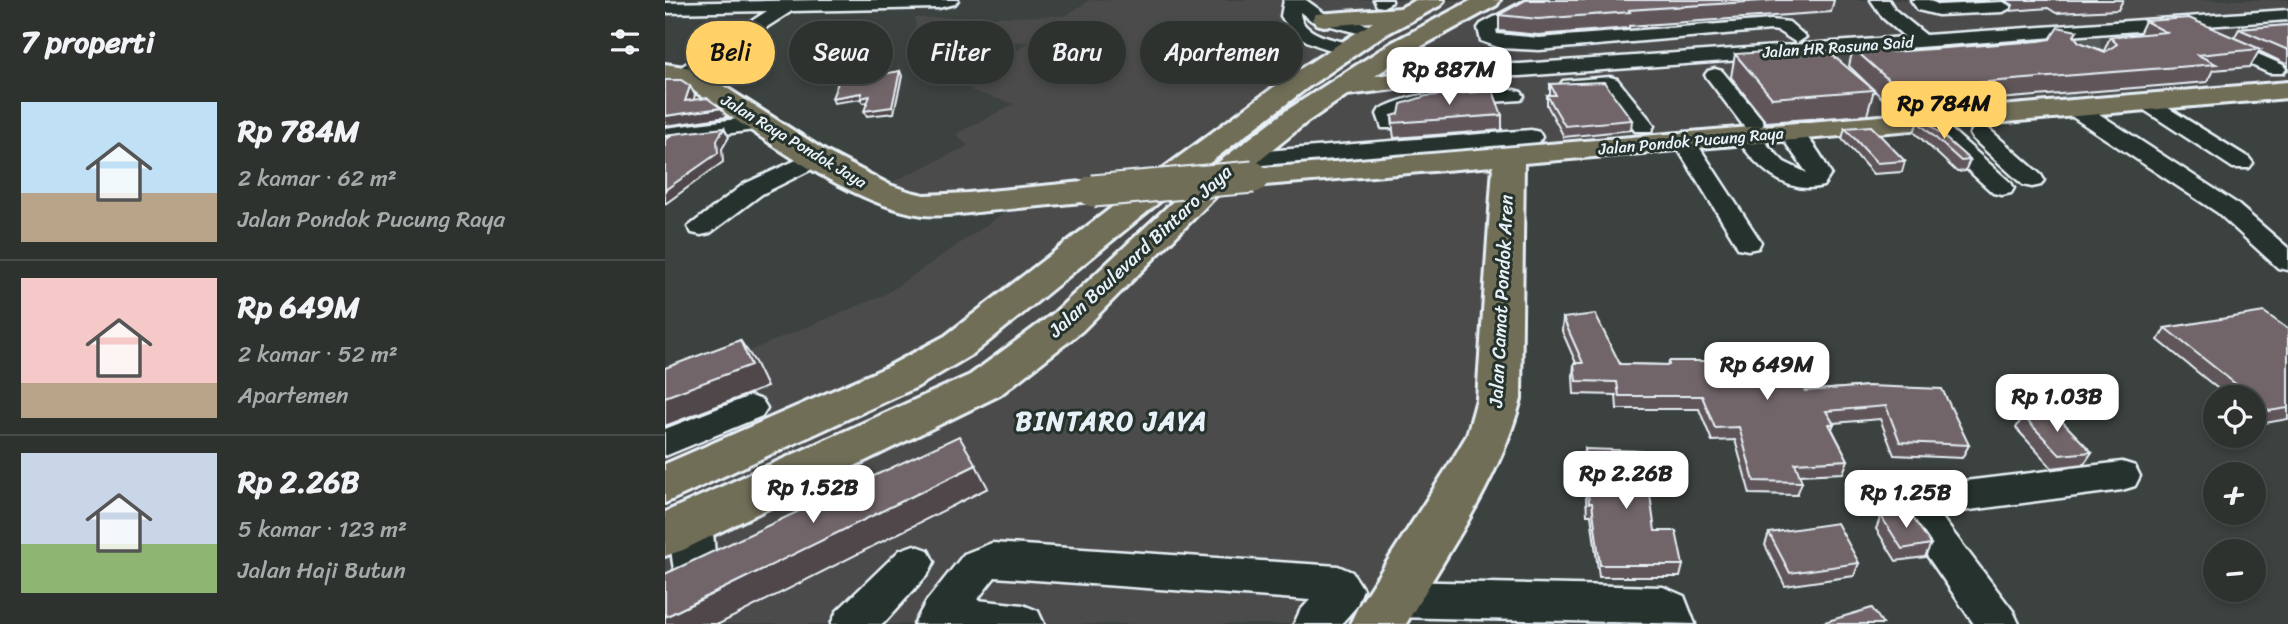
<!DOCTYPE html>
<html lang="id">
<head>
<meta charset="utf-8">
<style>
  :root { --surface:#2d322f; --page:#353a37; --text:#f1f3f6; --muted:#a7aaaa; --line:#484d4b; --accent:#ffd166 }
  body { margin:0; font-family:Sriracha,sans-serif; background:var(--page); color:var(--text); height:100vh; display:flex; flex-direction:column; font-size:26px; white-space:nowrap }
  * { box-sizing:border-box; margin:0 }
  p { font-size:23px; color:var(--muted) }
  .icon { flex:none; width:38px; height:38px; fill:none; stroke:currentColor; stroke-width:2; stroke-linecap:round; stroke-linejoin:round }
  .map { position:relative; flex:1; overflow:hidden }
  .drawer { display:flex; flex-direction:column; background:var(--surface); width:665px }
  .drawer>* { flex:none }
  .top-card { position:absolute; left:21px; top:21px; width:665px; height:63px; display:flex; gap:14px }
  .buttons { position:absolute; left:1538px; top:385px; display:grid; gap:14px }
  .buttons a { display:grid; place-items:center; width:63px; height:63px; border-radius:50%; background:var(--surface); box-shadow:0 4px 10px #0003,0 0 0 2px var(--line); font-size:35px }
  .price { position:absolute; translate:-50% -60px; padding:0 16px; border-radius:14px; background:#fff; color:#222; font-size:23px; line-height:46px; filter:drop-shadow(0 2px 4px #0008) }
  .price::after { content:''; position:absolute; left:50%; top:42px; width:21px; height:16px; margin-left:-10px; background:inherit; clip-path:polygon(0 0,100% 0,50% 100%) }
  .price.active { background:var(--accent); color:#111 }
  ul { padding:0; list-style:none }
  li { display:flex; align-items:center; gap:21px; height:175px; padding:0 21px }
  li+li { border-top:2px solid var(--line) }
  li span { display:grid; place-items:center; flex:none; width:196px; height:140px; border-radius:0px; color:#555 }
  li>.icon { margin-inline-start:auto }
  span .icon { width:84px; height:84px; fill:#fffc; stroke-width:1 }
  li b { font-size:30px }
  h2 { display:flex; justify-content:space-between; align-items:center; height:84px; padding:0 21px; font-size:30px }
  .tag { padding:0 24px; border-radius:32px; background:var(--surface); box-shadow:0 4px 10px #0003,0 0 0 2px var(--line); font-size:24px; line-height:63px }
  .tag.active { background:var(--accent); color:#111 }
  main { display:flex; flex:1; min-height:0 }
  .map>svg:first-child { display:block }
</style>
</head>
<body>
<main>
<section class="drawer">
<h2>7 properti<svg class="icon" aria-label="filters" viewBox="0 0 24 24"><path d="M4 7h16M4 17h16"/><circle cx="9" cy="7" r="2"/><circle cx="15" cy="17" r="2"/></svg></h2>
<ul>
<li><span style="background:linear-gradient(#bfe0f5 65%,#b9a48a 0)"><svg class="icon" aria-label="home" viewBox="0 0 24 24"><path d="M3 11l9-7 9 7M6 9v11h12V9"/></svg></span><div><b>Rp 784M</b><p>2 kamar · 62 m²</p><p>Jalan Pondok Pucung Raya</p></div></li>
<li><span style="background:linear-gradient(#f6c9c9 75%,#b9a48a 0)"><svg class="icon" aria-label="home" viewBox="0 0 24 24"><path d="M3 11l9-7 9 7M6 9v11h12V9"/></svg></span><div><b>Rp 649M</b><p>2 kamar · 52 m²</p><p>Apartemen</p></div></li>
<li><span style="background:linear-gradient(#c9d6e8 65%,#8fb573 0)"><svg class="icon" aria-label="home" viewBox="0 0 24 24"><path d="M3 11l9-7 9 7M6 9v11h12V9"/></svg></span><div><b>Rp 2.26B</b><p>5 kamar · 123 m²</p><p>Jalan Haji Butun</p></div></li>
</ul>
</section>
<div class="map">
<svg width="1623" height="624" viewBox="0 0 1623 624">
  <rect width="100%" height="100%" fill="#3c423f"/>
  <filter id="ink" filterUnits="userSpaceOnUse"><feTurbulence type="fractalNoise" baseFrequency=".0143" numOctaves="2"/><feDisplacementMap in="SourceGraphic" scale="14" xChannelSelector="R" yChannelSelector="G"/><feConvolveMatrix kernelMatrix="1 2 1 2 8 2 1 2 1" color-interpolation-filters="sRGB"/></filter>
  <g filter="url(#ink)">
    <path fill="#4c4c4c" d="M425,0H1623V95L845,160L848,355L716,624H0V386L221,294L349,206L202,194L303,146L291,134L349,104L304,90L363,42L251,38L250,18L400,16Z"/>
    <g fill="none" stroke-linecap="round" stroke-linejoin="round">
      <path stroke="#565c5b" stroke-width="19" stroke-dasharray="19 10" stroke-linecap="butt" d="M1392,33L1416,48L1469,44L1439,28
        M1322,36L1411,97"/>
      <defs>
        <path id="minor" d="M155,0H293L290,4L273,8L127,11L24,77H10L7,73L102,11L0,13V3Z
          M619,0H641L659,13L714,28L717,32L708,37L647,21L635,12C635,35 671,40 689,44L691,48L682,54C654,47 631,42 616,16Z
          M709,0H727V2L718,7L712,6Z
          M861,0H883L831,30L832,34L874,38L1106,20L1124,22L1141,37L1132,43L1113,31L1106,30L874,50L836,48L816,41L813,28L816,24Z
          M1206,0H1224L1230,10L1261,35L1623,10V20L855,76H810L724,61L714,55L724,49L810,64H855L1240,37L1218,18Z
          M1246,0H1264L1274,5L1338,2L1347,7L1338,12L1273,15L1253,10Z
          M1554,37L1618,65L1621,69L1618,73H1604L1547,47L1545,43L1547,39Z
          M1050,69L1057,71L1096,118L1099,123L1096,128H1080L1040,75L1043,71Z
          M945,77L952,79L986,121L989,126L986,131H970L939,89H898L895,85L898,81Z
          M849,90L856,92L859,96L856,100L766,106L734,117L736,123L733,128H717L712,114L715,109C756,88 805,90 849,90Z
          M1480,96L1487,98L1584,158L1588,163L1584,168H1568L1473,106L1469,102L1473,98Z
          M1411,103L1419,104L1571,203L1623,248V270L1613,268L1553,213L1403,114L1400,109L1403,104Z
          M1263,114L1271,116L1346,183L1349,188L1346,193L1337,195L1328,193L1255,126L1252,121L1255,116Z
          M96,116L104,118L107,123L104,128L0,142V128Z
          M1124,125C1142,130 1158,158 1166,174L1158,186C1119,196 1090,165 1070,136L1073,131H1089L1119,162L1142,173L1113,132L1116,127Z
          M1316,127L1324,129L1376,175L1379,180L1376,185L1367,187L1358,185L1308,139L1305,134L1308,129Z
          M866,130L874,132L877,137L874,142L574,167L566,165L562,160L566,155L574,153Z
          M1019,134L1027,136L1096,242L1093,248L1083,250L1073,248L1070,242L1008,141L1011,136Z
          M151,151L159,153L163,158L159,163L97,194L45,233L36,235L27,233L23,227L79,184Z
          M85,396L97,400L102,408L97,416L0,456V429Z
          M1457,462L1470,466L1475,476L1470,486L1457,490L1274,514L1348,611L1354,624H1309L1233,513C1233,496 1243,491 1258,486Z
          M27,507L41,512C51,532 53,566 43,586L29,591L15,586C5,566 3,532 13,512Z
          M327,543L673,566L687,572L698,589L691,607L676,624H629L635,611L645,600L330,577L312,600L358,605L373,611L379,624H249L261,602L299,554Z
          M249,545L263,550L269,562L263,574L218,624H166L172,611L235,550Z
          M729,581L998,587L1019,596L1030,624L729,617L714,612L708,599L714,586Z"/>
        <path id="major" d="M751,0H779L776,5L716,37L642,88L503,195L308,354L252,387L0,503V464L222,367L280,336L481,181L624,76L708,22L659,26L651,24L647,19L651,14L735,8Z
          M807,0H835L832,5L744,53L710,76L825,63L834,66L838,71L834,76L682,95L642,122L584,169L1623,82V98L859,163L856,399C835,480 783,552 741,624H685L693,607L789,457L802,435L812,399L828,166L588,186L577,184L573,178L556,191L417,331L335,395L18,550L0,556V512L305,375L389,313L534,177L622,110L726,43Z
          M0,64L32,69L162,152L225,185L246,192L259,195L303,193L428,181L439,184L444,191L439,198L428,201C393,204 357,208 322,211C301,213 278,217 258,215C182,205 80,125 16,82L0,80Z"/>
      </defs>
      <use href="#minor" stroke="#e8f1f8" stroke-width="5"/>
      <use href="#major" stroke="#e8f1f8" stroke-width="6"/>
      <use href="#minor" fill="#26332d" fill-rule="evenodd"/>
      <use href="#major" fill="#716e59" fill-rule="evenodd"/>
      <defs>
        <path id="major-bridge" d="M428,191L588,177"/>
      </defs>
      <use href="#major-bridge" stroke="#e8f1f8" stroke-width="35" stroke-linecap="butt"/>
      <use href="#major-bridge" stroke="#716e59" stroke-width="31"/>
    </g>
    <path fill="#61575a" stroke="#e8f1f8" stroke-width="2" d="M861,0H1169L1166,12L964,26V28L873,35L834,31V15Z
      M1269,0H1324L1275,2Z
      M1339,0H1458L1453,10L1391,13L1383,8L1346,11L1348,5Z
      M1480,21L1569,38L1574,29L1623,25V69L1619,63L1594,51L1585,67L1548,70L1542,82L1272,104L1270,109L1220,113L1223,105L1220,101L1184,66L1188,48L1227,52L1374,41L1385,39L1412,31L1409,36L1414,42L1439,51L1445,37L1474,34Z
      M1070,54L1209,90L1202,115L1101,122L1066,77Z
      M885,84L967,120L966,130L899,137L882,105V95H885Z
      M837,115V130L729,138L728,131L727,116Z
      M1253,122L1305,160L1300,171L1292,172L1249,132Z
      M1180,128L1240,161L1237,172L1208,174L1177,139Z
      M898,318L955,364L1003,365L1004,361H1056L1058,356L1140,391L1204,386L1304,445L1297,458L1229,455L1215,419L1169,423L1167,429L1183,460L1178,473L1134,475L1137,482L1132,495L1085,494L1070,440L1047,441L1034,409H952L951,395L909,394L908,376L909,363H911L897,331Z
      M1500,328L1623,329V419L1595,424L1589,419V397H1563L1493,340Z
      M1358,416L1427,452L1419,464L1387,468L1351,428Z
      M920,449L1018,565L1015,577H934L926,515H922L919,462Z
      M1216,516L1266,544L1260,557L1231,561L1211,529Z
      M1104,533L1194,563L1189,576L1120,586L1100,545Z"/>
    <path fill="#4f474a" stroke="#e8f1f8" stroke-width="2" d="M235,71L237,76L229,113L202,116L199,111Z
      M25,86L30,95L26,110L20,101Z
      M196,93L205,96L208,101L198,103L196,99L169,103L167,98Z
      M56,108L62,117L0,126V116Z
      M59,128L64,137L57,149L58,162L0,204V190L52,140Z
      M75,340L90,362L102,387L0,426V397Z
      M311,465L323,488L54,624H0V617Z"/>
    <path fill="#716569" stroke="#e8f1f8" stroke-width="2" d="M861,0H1112L964,10L965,12L873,19L834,15Z
      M1524,18L1595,49L1533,55L1551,64L1271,86L1277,90L1226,94L1229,87L1226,82L1188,48L1218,46L1227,52L1374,41L1385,39L1393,27L1412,31L1409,36L1414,42L1440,52L1452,44L1445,37L1501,32L1480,21Z
      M1623,25V50L1574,29Z
      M1159,48L1209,90L1107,98L1070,54Z
      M207,71L205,76L235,71L227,107L199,111L205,96L196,98V93L167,98L176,75Z
      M0,80H16L25,86L20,101L42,98L56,108L0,116Z
      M939,82L967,120L900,126L882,95H891L885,84Z
      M828,91L837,115L728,123L727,116L734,114L736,104L761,96Z
      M1261,121L1305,160L1296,161L1253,122Z
      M1206,126L1240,161L1212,163L1180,128Z
      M59,128L52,140L53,153L0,190V140L8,135L0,137V135Z
      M1599,312L1623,329V408L1604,411L1589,399V397H1587L1500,328Z
      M930,314L955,364L1004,365V361H1059L1058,356L1125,353L1140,391L1204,386L1277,389L1304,445L1235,442L1221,406L1161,411L1169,424H1164L1183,460L1130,463L1137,482L1089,481L1074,427L1050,428L1037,396H954L952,382L911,381L909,363H918L898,318Z
      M75,340L86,365L0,397V368Z
      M1387,411L1427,452L1395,455L1358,416Z
      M294,436L311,465L0,617V574Z
      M920,449L979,451L990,531H1011L1018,565H935L927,503H924Z
      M1244,512L1266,544L1237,549L1216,516Z
      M1172,523L1194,563L1125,573L1104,533Z
      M1207,608L1218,624H1153Z"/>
  </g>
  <g text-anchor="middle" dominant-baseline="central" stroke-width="6" stroke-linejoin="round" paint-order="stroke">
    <g font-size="16" fill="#e8f1f8" stroke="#26332d">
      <text transform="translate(1173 47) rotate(-4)">Jalan HR Rasuna Said</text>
      <text transform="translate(129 141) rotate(31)">Jalan Raya Pondok Jaya</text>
      <text transform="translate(1026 141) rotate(-5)">Jalan Pondok Pucung Raya</text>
    </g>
    <g font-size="19" fill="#e8f1f8" stroke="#26332d">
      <text transform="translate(475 251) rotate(-43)">Jalan Boulevard Bintaro Jaya</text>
      <text transform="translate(836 301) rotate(-87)">Jalan Camat Pondok Aren</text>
    </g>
    <g font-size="26" font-weight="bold" letter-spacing="2" fill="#e8f1f8" stroke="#26332d">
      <text x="447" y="421">BINTARO JAYA</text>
    </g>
  </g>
</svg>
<div class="buttons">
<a><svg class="icon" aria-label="locate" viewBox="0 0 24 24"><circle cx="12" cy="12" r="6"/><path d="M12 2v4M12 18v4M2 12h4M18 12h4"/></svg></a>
<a>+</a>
<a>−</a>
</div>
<b class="price" style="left:784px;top:107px">Rp 887M</b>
<b class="price active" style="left:1279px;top:141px">Rp 784M</b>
<b class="price" style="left:1102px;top:402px">Rp 649M</b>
<b class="price" style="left:1392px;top:434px">Rp 1.03B</b>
<b class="price" style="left:961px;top:511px">Rp 2.26B</b>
<b class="price" style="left:148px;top:525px">Rp 1.52B</b>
<b class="price" style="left:1241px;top:530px">Rp 1.25B</b>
<div class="top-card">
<a class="tag active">Beli</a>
<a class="tag">Sewa</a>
<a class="tag">Filter</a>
<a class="tag">Baru</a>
<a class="tag">Apartemen</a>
</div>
</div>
</main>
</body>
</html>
